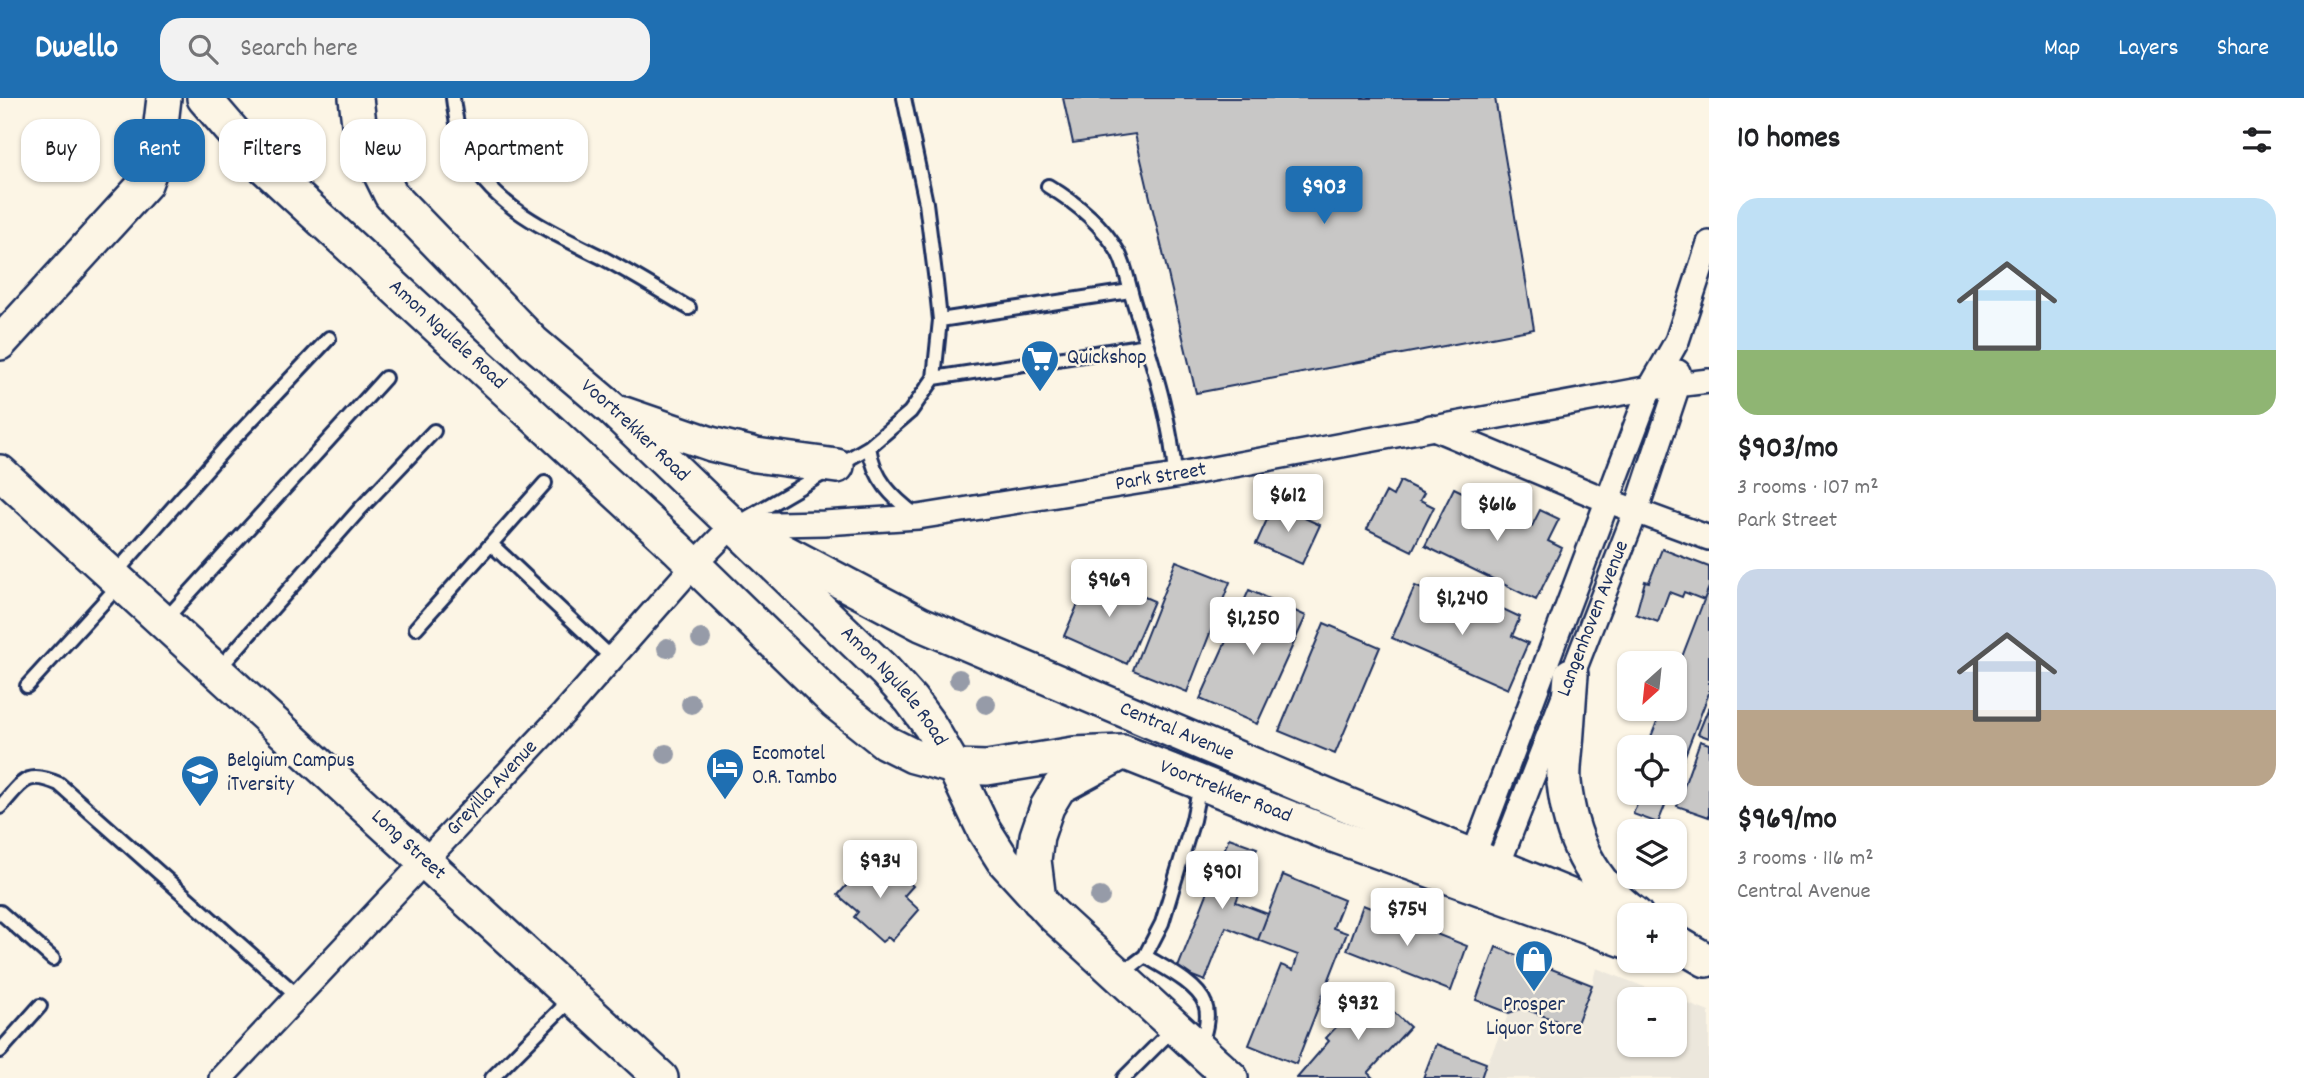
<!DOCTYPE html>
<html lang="en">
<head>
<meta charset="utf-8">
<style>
  :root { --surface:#fff; --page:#f2f2f2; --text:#202124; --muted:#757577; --accent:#1f6fb2 }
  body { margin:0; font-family:Dekko,sans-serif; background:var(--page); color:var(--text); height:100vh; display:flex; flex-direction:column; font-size:26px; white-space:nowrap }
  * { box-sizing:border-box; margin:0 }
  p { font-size:23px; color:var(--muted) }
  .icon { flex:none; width:38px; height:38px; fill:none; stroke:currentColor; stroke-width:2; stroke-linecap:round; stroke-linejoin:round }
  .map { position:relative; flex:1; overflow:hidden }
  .sheet { display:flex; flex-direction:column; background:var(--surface); width:595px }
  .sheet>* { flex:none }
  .guide { position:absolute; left:21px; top:21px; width:665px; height:63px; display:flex; gap:14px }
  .needle { width:46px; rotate:207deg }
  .controls { position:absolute; left:1617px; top:553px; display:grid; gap:14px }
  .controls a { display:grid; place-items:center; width:70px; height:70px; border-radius:14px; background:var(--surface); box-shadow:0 2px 5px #0004; font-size:35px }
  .price { position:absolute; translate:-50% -60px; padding:0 16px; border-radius:7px; background:#fff; color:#222; font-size:23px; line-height:46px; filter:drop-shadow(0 2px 4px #0008) }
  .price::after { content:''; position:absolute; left:50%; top:42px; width:21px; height:16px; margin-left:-10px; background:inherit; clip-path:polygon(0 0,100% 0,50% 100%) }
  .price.selected { background:var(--accent); color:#fff }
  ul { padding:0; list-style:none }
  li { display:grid; align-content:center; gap:14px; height:371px; padding:0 28px }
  li span { display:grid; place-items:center; height:217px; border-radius:21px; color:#555 }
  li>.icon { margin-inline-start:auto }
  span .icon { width:126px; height:126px; fill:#fffc; stroke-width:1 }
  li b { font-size:30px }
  h2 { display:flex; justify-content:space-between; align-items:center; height:84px; padding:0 28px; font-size:30px }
  .tag { padding:0 24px; border-radius:21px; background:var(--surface); box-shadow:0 2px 5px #0004; font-size:24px; line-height:63px }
  .tag.selected { background:var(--accent); color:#fff }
  header { display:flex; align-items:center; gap:42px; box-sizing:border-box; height:98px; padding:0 35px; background:var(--accent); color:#fff }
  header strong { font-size:33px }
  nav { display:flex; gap:38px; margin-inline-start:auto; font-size:24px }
  .search { width:490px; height:63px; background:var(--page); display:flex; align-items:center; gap:18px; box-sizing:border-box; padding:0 24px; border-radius:21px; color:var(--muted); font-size:26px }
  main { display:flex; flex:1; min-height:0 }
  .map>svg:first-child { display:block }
</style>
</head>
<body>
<header>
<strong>Dwello</strong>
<div class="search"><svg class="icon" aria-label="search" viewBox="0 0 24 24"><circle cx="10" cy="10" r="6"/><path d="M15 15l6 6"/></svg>Search here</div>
<nav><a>Map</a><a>Layers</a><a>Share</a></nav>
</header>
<main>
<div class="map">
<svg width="1709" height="980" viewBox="0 0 1709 980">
  <rect width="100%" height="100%" fill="#fcf5e5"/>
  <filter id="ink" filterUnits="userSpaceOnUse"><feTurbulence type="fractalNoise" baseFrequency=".0143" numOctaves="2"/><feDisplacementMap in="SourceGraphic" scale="14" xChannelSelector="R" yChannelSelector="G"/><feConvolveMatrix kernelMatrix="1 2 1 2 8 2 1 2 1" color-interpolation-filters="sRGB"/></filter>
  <g filter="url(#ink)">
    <path fill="#ece7dc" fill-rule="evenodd" d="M1596,870L1709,914V980H1481L1509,915L1523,910L1575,930L1592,887ZM1629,901H1675V947H1629Z"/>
    <path fill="#c8c7c6" stroke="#1b2f5e" stroke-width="2" d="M1063,0H1495L1534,231L1196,295L1135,36L1073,45Z
      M1400,383L1424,395L1420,402L1434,409L1412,453L1367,431L1386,394L1393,398Z
      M1454,390L1532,428L1540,412L1559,421L1548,443L1562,450L1536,502L1425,448Z
      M1274,406L1320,427L1302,466L1256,446Z
      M1662,451L1709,469V489L1704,502L1684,494L1682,499L1669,494L1658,524L1636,516L1645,483L1649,484Z
      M1176,463L1230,484L1187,594L1133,572Z
      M1091,476L1154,503L1127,566L1064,538Z
      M1415,488L1495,523L1501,510L1520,519L1512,538L1528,545L1508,591L1392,540Z
      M1709,489V595L1675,683V649H1647L1662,611H1675V577Z
      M1249,492L1306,518L1257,626L1200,601Z
      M1324,525L1380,549L1335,656L1279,633Z
      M1709,609V640L1698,636Z
      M1700,643L1709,646V719L1677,708Z
      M1641,695H1670L1658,725L1633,716Z
      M1229,740L1257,750L1236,804L1268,816L1258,842L1226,829L1205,883L1177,872Z
      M883,761L913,788L904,798L919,812L892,843L888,839L882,844L854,819L858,814L838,797L866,765L874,772Z
      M1283,777L1344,802L1333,830L1347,835L1296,966L1249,947L1281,867L1293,872L1298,857L1258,842Z
      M1363,807L1467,848L1451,893L1347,852Z
      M1496,849L1592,887L1575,930L1523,910L1509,915L1476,902Z
      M1370,892L1410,929L1368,975L1373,980H1297L1329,943L1326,940Z
      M1436,946L1486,965L1481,980H1423Z"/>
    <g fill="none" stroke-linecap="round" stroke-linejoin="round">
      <defs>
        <path id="lane" d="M453,0C455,17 458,36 465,52C489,108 550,133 601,159C631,175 660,193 689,210
          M1048,88C1075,104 1102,126 1118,154C1126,168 1129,189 1134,205C1151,261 1171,318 1175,378
          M940,222L1130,193
          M934,280L1147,247
          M869,349C874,382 892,399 917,418
          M740,424L869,349L910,314L934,280L940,222L936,184L926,105L904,0
          M491,446L545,385
          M113,478L227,348L329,240
          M163,524L385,280
          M416,530L491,446L612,560
          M217,573L361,410L434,333
          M27,588L120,486
          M0,709C22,685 25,671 59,686L298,898
          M0,814L53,861
          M1145,858C1163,869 1198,886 1205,906C1210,919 1204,937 1200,949
          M1117,872L1133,867L1145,858L1162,825L1193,722L1200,687
          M0,953L40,908
          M492,980L572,900
          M1124,980L1175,929"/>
        <g id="street">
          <path d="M1431,329L1606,402L1709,440"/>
          <path d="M1468,772L1650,290L1677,243L1709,145"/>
          <path id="s1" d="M1493,780L1636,413L1678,287V274"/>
          <path id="s2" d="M221,980L563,616L694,467L733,427L824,425L918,419L1175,378L1650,290L1709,283"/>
        </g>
        <g id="secondary">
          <path id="s3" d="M204,0L259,64L677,450L835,604L885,644L913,658L954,669L987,670L1074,656L1123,654L1333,737L1629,844"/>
          <path id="s4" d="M356,0L360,34L391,97L533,244L612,311L885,573L911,602L930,628L954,669L984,732L1003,762L1053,817L1231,980"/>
          <path d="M0,245L145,86L158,51L164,0"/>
          <path d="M624,316L711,346L756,357L837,368"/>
          <path id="s5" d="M0,374L661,980"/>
          <path id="s6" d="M764,443L921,526L1348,707L1629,822"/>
          <path d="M1571,577C1569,600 1568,623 1566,647C1565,659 1563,672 1564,684C1570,739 1590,784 1636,817"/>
          <path d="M1039,802L1034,762L1037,738L1047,709L1059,689L1118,657"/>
          <path d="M1675,844L1706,862"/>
        </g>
      </defs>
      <use href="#lane" stroke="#1b2f5e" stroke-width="18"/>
      <use href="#street" stroke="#1b2f5e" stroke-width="28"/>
      <use href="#secondary" stroke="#1b2f5e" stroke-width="38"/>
      <use href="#lane" stroke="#fcf5e5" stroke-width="12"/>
      <use href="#street" stroke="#fcf5e5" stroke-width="23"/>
      <use href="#secondary" stroke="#fcf5e5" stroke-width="33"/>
    </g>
    <g fill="#969ba8">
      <circle cx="701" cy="541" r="10"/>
      <circle cx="667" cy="550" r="10"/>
      <circle cx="959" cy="581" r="10"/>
      <circle cx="691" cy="606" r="10"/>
      <circle cx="986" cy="606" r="10"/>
      <circle cx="666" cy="656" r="10"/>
      <circle cx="1100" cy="799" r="10"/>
    </g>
  </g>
  <defs>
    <symbol id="supermarket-pin" viewBox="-11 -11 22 30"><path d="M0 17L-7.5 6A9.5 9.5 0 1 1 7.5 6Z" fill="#1f6fb2" stroke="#fcf5e5"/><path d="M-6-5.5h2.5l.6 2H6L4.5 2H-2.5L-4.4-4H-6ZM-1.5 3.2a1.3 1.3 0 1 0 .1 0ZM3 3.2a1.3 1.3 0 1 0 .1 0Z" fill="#fff"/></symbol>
    <symbol id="hotel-pin" viewBox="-11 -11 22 30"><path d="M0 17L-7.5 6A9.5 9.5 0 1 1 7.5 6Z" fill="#1f6fb2" stroke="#fcf5e5"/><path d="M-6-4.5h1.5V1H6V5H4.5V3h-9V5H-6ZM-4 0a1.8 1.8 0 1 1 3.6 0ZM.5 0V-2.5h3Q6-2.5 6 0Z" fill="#fff"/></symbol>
    <symbol id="university-pin" viewBox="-11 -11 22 30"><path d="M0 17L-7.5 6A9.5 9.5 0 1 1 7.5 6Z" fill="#1f6fb2" stroke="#fcf5e5"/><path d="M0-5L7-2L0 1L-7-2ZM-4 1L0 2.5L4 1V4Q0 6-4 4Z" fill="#fff"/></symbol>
    <symbol id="shop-pin" viewBox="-11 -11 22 30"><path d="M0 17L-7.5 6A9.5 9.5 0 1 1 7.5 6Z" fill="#1f6fb2" stroke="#fcf5e5"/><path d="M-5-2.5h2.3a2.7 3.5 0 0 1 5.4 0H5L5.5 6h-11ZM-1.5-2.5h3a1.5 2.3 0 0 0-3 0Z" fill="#fff"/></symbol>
  </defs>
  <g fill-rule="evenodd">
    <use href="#supermarket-pin" x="1018" y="239" width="44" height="60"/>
    <use href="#hotel-pin" x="703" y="647" width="44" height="60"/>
    <use href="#university-pin" x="178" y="654" width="44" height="60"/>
    <use href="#shop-pin" x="1512" y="839" width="44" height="60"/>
  </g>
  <g text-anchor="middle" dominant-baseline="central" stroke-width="5" stroke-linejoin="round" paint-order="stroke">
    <g font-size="21" fill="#1b2f5e" stroke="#fcf5e5">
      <text stroke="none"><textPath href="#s3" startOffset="340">Amon Ngulele Road</textPath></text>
      <text stroke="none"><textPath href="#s4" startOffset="444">Voortrekker Road</textPath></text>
      <text stroke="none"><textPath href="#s2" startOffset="1185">Park Street</textPath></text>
      <text stroke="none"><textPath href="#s1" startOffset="278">Langenhoven Avenue</textPath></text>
      <text stroke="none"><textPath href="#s4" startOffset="808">Amon Ngulele Road</textPath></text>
      <text stroke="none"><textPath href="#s6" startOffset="455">Central Avenue</textPath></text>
      <text stroke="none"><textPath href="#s2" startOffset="397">Greyilla Avenue</textPath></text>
      <text stroke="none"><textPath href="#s3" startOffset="1292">Voortrekker Road</textPath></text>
      <text stroke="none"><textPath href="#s5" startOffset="553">Long Street</textPath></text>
    </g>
    <g font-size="21" fill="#1b2f5e" stroke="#fcf5e5" text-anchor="start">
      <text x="1067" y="261">Quickshop</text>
      <text x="752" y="657">Ecomotel<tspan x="752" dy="24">O.R. Tambo</tspan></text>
      <text x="227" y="664">Belgium Campus<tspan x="227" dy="24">iTversity</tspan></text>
      <text x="1534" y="908" text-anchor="middle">Prosper<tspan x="1534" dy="24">Liquor Store</tspan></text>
    </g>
  </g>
</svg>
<div class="controls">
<a><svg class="needle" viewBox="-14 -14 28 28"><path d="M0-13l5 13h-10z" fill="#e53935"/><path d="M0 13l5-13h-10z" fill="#757577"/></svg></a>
<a><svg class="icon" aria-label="locate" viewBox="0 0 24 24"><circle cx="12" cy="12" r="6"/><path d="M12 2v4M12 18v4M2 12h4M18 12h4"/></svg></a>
<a><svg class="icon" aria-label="layers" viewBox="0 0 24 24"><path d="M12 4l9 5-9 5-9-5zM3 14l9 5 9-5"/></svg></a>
<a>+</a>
<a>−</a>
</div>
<b class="price selected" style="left:1324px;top:128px">$903</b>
<b class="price" style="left:1288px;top:436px">$612</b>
<b class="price" style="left:1497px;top:445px">$616</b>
<b class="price" style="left:1109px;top:521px">$969</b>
<b class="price" style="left:1462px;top:539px">$1,240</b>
<b class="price" style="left:1253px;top:559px">$1,250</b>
<b class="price" style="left:880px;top:802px">$934</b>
<b class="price" style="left:1222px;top:813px">$901</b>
<b class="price" style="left:1407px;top:850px">$754</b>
<b class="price" style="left:1358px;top:944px">$932</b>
<div class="guide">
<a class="tag">Buy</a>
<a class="tag selected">Rent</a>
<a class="tag">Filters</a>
<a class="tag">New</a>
<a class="tag">Apartment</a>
</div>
</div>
<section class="sheet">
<h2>10 homes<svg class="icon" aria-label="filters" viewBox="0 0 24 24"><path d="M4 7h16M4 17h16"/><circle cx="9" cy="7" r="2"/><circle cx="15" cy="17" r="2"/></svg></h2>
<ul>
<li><span style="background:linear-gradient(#bfe0f5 70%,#8fb573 0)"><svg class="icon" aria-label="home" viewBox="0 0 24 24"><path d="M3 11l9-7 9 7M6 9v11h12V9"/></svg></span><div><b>$903/mo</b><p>3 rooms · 107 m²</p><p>Park Street</p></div></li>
<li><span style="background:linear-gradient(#c9d6e8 65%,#b9a48a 0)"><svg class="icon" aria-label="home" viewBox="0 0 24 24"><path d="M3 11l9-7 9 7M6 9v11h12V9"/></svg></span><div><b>$969/mo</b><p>3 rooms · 116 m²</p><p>Central Avenue</p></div></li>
</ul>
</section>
</main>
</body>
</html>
